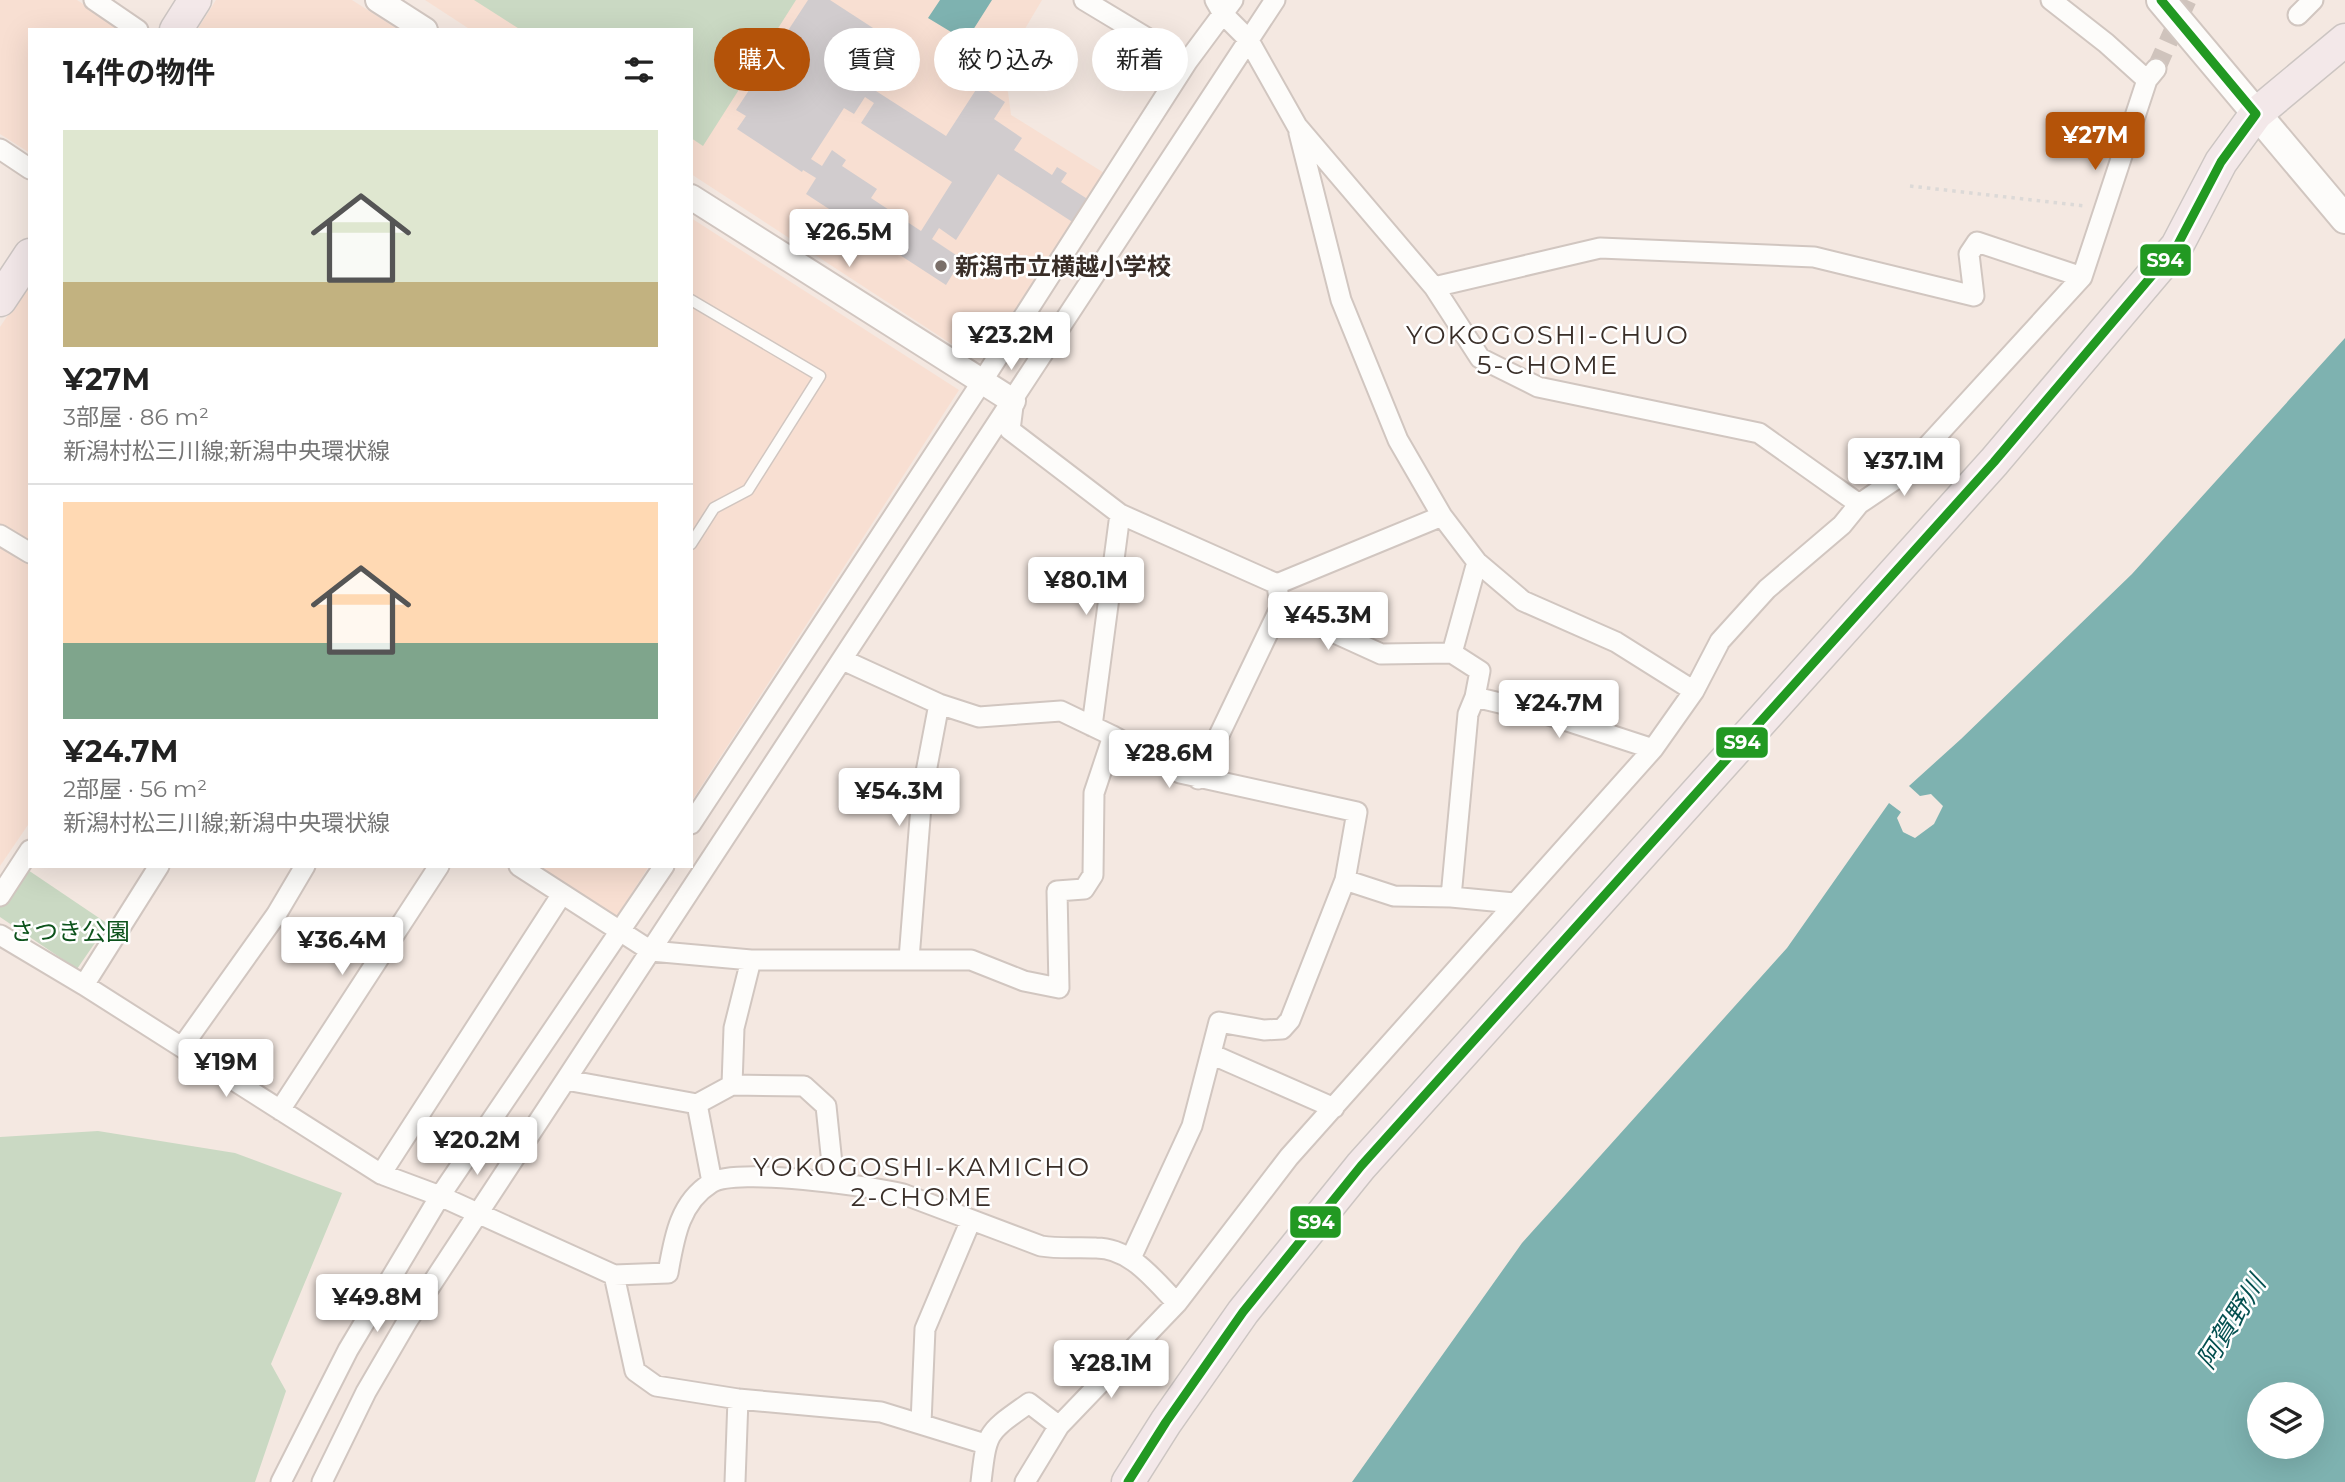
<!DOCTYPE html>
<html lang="ja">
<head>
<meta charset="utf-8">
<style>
  :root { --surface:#fff; --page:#f2f2f2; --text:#222; --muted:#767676; --line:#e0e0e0; --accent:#b45309 }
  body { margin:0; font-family:Montserrat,"Noto Sans JP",sans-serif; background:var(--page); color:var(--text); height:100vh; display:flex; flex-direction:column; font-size:26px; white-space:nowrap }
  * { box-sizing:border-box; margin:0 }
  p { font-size:23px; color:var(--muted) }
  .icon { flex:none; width:38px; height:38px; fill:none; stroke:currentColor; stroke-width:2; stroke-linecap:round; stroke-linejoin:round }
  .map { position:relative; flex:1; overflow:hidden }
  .side { position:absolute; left:28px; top:28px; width:665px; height:840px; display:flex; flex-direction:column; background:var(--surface); border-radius:0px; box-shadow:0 7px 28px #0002 }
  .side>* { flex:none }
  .guide { position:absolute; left:714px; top:28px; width:665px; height:63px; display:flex; gap:14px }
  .buttons { position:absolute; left:2247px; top:1382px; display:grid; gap:14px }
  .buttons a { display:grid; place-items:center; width:77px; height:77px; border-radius:50%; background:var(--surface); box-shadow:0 7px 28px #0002; font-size:35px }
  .price { position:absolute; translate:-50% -60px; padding:0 16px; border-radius:7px; background:#fff; color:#222; font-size:23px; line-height:46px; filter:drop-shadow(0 2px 4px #0008) }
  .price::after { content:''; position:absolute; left:50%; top:42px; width:21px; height:16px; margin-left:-10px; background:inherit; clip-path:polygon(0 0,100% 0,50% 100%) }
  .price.active { background:var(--accent); color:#fff }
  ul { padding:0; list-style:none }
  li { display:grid; align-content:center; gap:14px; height:371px; padding:0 35px }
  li+li { border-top:2px solid var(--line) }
  li span { display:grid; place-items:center; height:217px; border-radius:0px; color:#555 }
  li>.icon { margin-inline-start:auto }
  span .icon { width:126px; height:126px; fill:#fffc; stroke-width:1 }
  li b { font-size:30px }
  h2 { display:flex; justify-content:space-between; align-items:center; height:84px; padding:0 35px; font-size:30px }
  .pill { padding:0 24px; border-radius:32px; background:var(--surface); box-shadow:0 7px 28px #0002; font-size:24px; line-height:63px }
  .pill.active { background:var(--accent); color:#fff }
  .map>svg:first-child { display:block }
</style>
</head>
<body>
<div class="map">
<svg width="2345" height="1482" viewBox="0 0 2345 1482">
  <rect width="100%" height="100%" fill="#f4e8e1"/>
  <path fill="#f8dfd2" d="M0,0H77L123,30H30V153L0,134Z
    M216,0H352L399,30H197Z
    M425,0H1042L997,76L1008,92L1011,115L1109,176L991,356H970L691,174V30H471Z
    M691,218L959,390L691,802Z
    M30,282V822L0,866V327Z
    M530,866H649L614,921Z"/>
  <path fill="#cad9c3" d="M474,0H796L703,146L691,138V30H521Z
    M25,868L108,924L77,969L0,917V905Z
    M98,1131L235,1153L342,1193L271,1364L286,1391L255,1482H0V1137Z"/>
  <path fill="#7eb2b0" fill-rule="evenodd" d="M940,0H992L966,41L928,18Z
    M2345,338V1482H1352L1522,1243L1787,948L1889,803L1901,812L1897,818L1903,832L1915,838L1934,824L1943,806L1931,794L1920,796L1909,786L1961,739L2132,574ZM2259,1395H2312V1447H2259Z"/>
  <path fill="#d1ccce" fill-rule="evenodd" d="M808,0H830L890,39L862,82L946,136L979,85L1005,102L994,119L1022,138L1014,150L1052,175L1057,167L1067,173L1061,182L1089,200L1074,223L998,174L956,240L939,228L932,239L962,259L946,285L806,194L816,178L803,170L802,172L737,129L746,116L736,110ZM865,97L874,103L861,123L952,182L921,231L871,198L877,189L842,166L846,160L832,150L822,166L811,159L844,108L854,114Z"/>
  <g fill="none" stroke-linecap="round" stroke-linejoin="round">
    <path stroke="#cfc3bc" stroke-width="19" stroke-dasharray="19 10" stroke-linecap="butt" d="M2156,69L2187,0"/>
    <defs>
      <path id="service" d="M691,300L820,376L748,490L714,508L691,544"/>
      <path id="minor" d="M94,0L138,30
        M1084,0L1187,62
        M1215,0L1223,14L1248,39L1297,126L1434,287L1600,248L1814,257L1974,296L1969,254L1977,242L2082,277
        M2051,0L2106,43L2147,80
        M2298,15L2313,0
        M1299,133L1341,300L1398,440L1442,516L1477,562L1523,601L1616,642L1694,691
        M0,149L30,169
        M1434,287L1480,358L1538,387L1759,433L1859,504
        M1013,406L1010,430L1120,514L1277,584L1280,608L1381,654L1452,653L1480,671L1475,697L1468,714L1451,897L1514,903
        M0,535L30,553
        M1277,584L1442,516
        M1452,653L1477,562
        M843,660L939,704L979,717L1061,711L1113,736L1180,773L1357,812L1345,880L1394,896L1451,897
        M1475,697L1546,714L1653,749
        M1092,726L1120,514
        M1198,779L1280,608
        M691,824L983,380L1187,62L1233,0
        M519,866L651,951L751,960H971L1024,981L1059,988L1057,891L1084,889L1093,875L1094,793L1113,736
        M0,896L30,850
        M0,935L84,985L381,1174L440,1196L614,1275L668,1273C674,1239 679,1203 711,1183C736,1167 870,1186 903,1194L1041,1246C1060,1249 1077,1247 1096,1248C1131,1248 1154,1280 1177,1303
        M909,959L922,793L939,704
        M84,985L159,866
        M182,1047L276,915L305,866
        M1211,1054L1334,1108
        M566,1080L697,1104L732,1085L734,1028L751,960
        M732,1085L804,1086L826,1106L834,1183
        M697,1104L712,1182
        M280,1110L439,866
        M381,1174L562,894
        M1131,1258L1192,1126L1219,1022L1264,1030L1282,1029L1290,1020L1345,880
        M614,1275L635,1371L656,1386L738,1399L881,1412L985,1444
        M921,1423L925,1329L971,1220
        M281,1482L348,1350L440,1196L664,866
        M322,1482L366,1392L408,1320L1275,0
        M735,1482L738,1399
        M981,1482C987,1430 987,1433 1029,1403L1059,1426
        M1025,1482L1059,1426L1177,1303L1289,1157L1653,749L1694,691L1720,641L1767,589L1842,525L1859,504L1899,477L2082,277L2147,80L2156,69"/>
      <path id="tertiary" d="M378,0L425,30
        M691,197L1013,401"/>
      <path id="secondary" d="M2161,0L2345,219"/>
      <path id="primary" d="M176,30L195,0
        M0,300L30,255
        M1128,1482L1166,1422L1243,1312L1361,1166L1994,462L2177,246L2221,162L2256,114L2345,40"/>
    </defs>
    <use href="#service" stroke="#d1c6c0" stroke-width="13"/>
    <use href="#minor" stroke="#d1c6c0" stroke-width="23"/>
    <use href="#tertiary" stroke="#d1c6c0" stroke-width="28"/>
    <use href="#secondary" stroke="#d1c6c0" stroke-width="32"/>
    <use href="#primary" stroke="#ccc5c2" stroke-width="35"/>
    <path stroke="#dcd9d7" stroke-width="3.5" stroke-dasharray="3.5 5" stroke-linecap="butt" d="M1910,186L2085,206"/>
    <use href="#service" stroke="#fdfcfa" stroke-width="10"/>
    <use href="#minor" stroke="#fdfcfa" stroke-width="19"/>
    <use href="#tertiary" stroke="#fdfcfa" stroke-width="24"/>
    <use href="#secondary" stroke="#fdfcfa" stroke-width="28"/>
    <use href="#primary" stroke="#f3e8e9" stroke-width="32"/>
    <defs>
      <path id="bus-1" d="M1128,1482L1166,1422L1243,1312L1361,1166L1994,462L2177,246L2221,162L2256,114L2161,0"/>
    </defs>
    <use href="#bus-1" stroke="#fff" stroke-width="14"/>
    <use href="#bus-1" stroke="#292" stroke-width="9"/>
  </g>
  <circle fill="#7a6f69" stroke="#fff" stroke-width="2.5" cx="941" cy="266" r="7"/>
  <g text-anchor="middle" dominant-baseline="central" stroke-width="5" stroke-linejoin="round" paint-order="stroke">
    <g font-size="24" font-weight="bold" fill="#392e28" stroke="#fff" text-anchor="start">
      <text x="955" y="266">新潟市立横越小学校</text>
    </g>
    <g font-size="24" fill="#0d531c" stroke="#fff">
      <text x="70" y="931">さつき公園</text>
    </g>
    <g font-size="26" letter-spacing="2" fill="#392e28" stroke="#fff">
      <text x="1548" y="335">YOKOGOSHI-CHUO<tspan x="1548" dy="30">5-CHOME</tspan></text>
      <text x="922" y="1167">YOKOGOSHI-KAMICHO<tspan x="922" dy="30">2-CHOME</tspan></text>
    </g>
    <g font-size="26" font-style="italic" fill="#045050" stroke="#fff">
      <text transform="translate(2231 1322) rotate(-58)">阿賀野川</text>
    </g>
  </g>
  <g stroke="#fff" stroke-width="2.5">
    <rect x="2139" y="243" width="53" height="34" rx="7" fill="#292"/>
    <rect x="1715" y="726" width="54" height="33" rx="7" fill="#292"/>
    <rect x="1289" y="1205" width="53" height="34" rx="7" fill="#292"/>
  </g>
  <g font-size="19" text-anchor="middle" font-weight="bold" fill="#fff">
    <text x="2165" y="267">S94</text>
    <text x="1742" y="749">S94</text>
    <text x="1316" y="1229">S94</text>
  </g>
</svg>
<div class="buttons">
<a><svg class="icon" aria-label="layers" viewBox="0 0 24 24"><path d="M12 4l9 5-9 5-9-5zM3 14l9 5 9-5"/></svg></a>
</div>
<b class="price active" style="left:2095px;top:172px">¥27M</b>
<b class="price" style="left:849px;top:269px">¥26.5M</b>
<b class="price" style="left:1011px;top:372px">¥23.2M</b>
<b class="price" style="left:1904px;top:498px">¥37.1M</b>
<b class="price" style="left:1086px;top:617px">¥80.1M</b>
<b class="price" style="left:1328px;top:652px">¥45.3M</b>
<b class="price" style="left:1559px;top:740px">¥24.7M</b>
<b class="price" style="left:1169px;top:790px">¥28.6M</b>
<b class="price" style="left:899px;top:828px">¥54.3M</b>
<b class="price" style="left:342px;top:977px">¥36.4M</b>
<b class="price" style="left:226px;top:1099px">¥19M</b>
<b class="price" style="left:477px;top:1177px">¥20.2M</b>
<b class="price" style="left:377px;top:1334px">¥49.8M</b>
<b class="price" style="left:1111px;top:1400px">¥28.1M</b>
<div class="guide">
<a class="pill active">購入</a>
<a class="pill">賃貸</a>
<a class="pill">絞り込み</a>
<a class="pill">新着</a>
</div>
<section class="side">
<h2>14件の物件<svg class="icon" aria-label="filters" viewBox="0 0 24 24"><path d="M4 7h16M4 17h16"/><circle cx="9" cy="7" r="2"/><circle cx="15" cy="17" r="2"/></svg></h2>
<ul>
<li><span style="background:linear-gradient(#dfe7d0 70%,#c2b280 0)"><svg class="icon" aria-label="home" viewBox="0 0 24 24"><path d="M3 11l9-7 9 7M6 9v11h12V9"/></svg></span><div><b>¥27M</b><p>3部屋 · 86 m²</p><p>新潟村松三川線;新潟中央環状線</p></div></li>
<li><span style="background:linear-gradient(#ffd9b3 65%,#7fa58c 0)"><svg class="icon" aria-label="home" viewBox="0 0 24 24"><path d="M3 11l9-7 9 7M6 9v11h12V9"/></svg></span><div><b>¥24.7M</b><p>2部屋 · 56 m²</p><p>新潟村松三川線;新潟中央環状線</p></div></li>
</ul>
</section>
</div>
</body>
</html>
